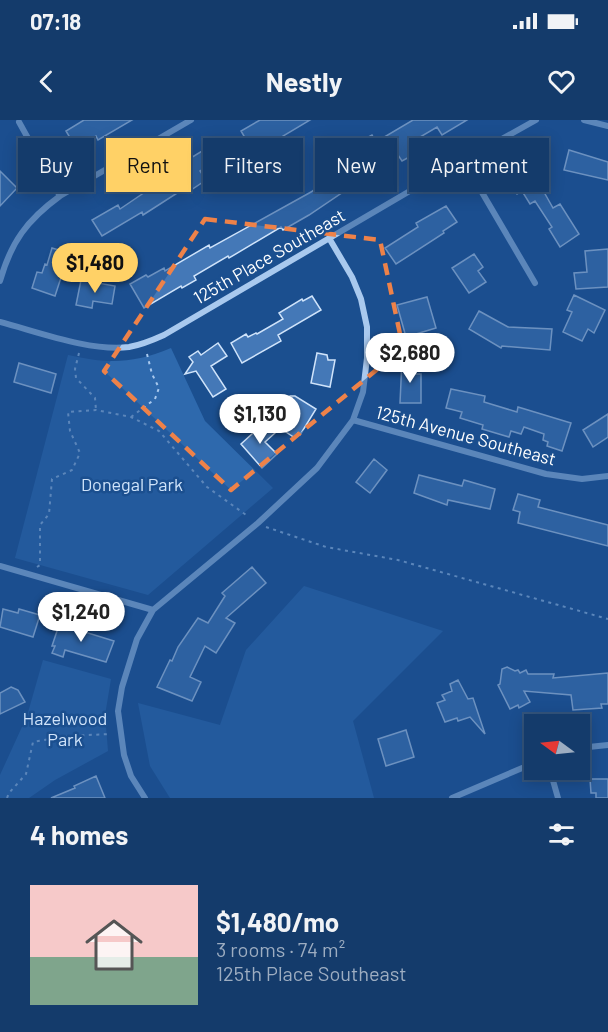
<!DOCTYPE html>
<html lang="en">
<head>
<meta charset="utf-8">
<style>
  :root { --surface:#143b6b; --page:#214673; --text:#f1f3f6; --muted:#9dadc1; --line:#33557e; --accent:#ffd166 }
  body { margin:0; font-family:Barlow,sans-serif; background:var(--page); color:var(--text); height:100vh; display:flex; flex-direction:column; font-size:22px; white-space:nowrap }
  * { box-sizing:border-box; margin:0 }
  p { font-size:20px; color:var(--muted) }
  .icon { flex:none; width:33px; height:33px; fill:none; stroke:currentColor; stroke-width:2; stroke-linecap:round; stroke-linejoin:round }
  .map { position:relative; height:678px; overflow:hidden }
  .side { display:flex; flex-direction:column; background:var(--surface); flex:1 }
  .side>* { flex:none }
  .top-card { position:absolute; left:18px; top:18px; width:573px; height:54px; display:flex; gap:12px }
  .needle { width:39px; rotate:285deg }
  .buttons { position:absolute; left:524px; top:594px; display:grid; gap:12px }
  .buttons a { display:grid; place-items:center; width:66px; height:66px; border-radius:0px; background:var(--surface); box-shadow:0 3px 15px #0003,0 0 0 2px var(--line); font-size:30px }
  .price { position:absolute; translate:-50% -51px; padding:0 14px; border-radius:21px; background:#fff; color:#222; font-size:20px; line-height:39px; filter:drop-shadow(0 2px 3px #0008) }
  .price::after { content:''; position:absolute; left:50%; top:36px; width:18px; height:14px; margin-left:-9px; background:inherit; clip-path:polygon(0 0,100% 0,50% 100%) }
  .price.current { background:var(--accent); color:#111 }
  ul { padding:0; list-style:none }
  li { display:flex; align-items:center; gap:18px; height:150px; padding:0 30px }
  li span { display:grid; place-items:center; flex:none; width:168px; height:120px; border-radius:0px; color:#555 }
  li>.icon { margin-inline-start:auto }
  span .icon { width:72px; height:72px; fill:#fffc; stroke-width:1 }
  li b { font-size:26px }
  h2 { display:flex; justify-content:space-between; align-items:center; height:72px; padding:0 30px; font-size:26px }
  .pill { padding:0 21px; border-radius:0px; background:var(--surface); box-shadow:0 3px 15px #0003,0 0 0 2px var(--line); font-size:21px; line-height:54px }
  .pill.current { background:var(--accent); color:#111 }
  .status { display:flex; justify-content:space-between; align-items:center; height:42px; padding:0 30px; background:var(--surface); direction:ltr }
  .status svg { height:16px; fill:currentColor }
  header { display:flex; justify-content:space-between; align-items:center; height:78px; padding:0 30px; background:var(--surface); font-size:27px; font-weight:700 }
  .map>svg:first-child { display:block }
</style>
</head>
<body>
<div class="status"><b>07:18</b><svg viewBox="0 0 49 12"><path d="M0 12V9h3v3zM5 12V6h3v6zM10 12V3h3v9zM15 12V0h3v12zM26 1h20v11H26zM47 4h2v5h-2z"/></svg></div>
<header><svg class="icon" aria-label="back" viewBox="0 0 24 24"><path d="M15 5l-7 7 7 7"/></svg>Nestly<svg class="icon" aria-label="heart" viewBox="0 0 24 24"><path d="M12 20l-8-8c-3-5 5-10 8-4 3-6 11-1 8 4z"/></svg></header>
<div class="map">
<svg width="608" height="678" viewBox="0 0 608 678">
  <rect width="100%" height="100%" fill="#1b4f8f"/>
  <path fill="#2e69ad" d="M171,228L205,301L273,368L148,475L15,438L68,235C108,244 132,244 171,228Z
    M304,466L443,511L353,601L374,678H170L150,646L138,583L220,605L246,530Z
    M43,540L111,559L105,595L108,631L55,660L29,678H0V655L27,596Z"/>
  <path fill="#4478b7" stroke="#cfe3fa" stroke-width="1.5" d="M84,0H132L98,20L96,16L76,28L66,11Z
    M260,0H310L233,46L222,29L244,16L241,11Z
    M413,0H467L442,15L437,7L415,20L419,26L412,29L415,34L402,41L396,32L377,44L380,50L364,59L350,35L363,28L359,22L372,15L376,22Z
    M207,28L216,41L200,51L206,60L191,70L188,66L143,95L142,92L102,116L92,100L118,85L120,89L148,70L147,68L155,63L153,61Z
    M569,30L608,42V60L564,50Z
    M527,42L553,88L560,84L579,114L560,127L549,109L552,107L535,81L530,84L522,71L517,74L514,69L511,72L502,57Z
    M0,51L17,68L0,86Z
    M335,54L346,70L309,95L283,110L281,107L229,138L228,136L194,156L196,160L182,168L181,166L144,188L130,164L146,155L148,157L164,148L165,151L209,125L210,128L311,72Z
    M446,86L457,102L443,111L444,113L396,144L385,128L418,107L416,103Z
    M52,128L69,133L55,176L32,168L37,152L42,153L45,144L47,145Z
    M608,129V167L576,169L574,153L587,152L585,131Z
    M474,134L483,147L478,151L486,162L469,173L452,148Z
    M81,160L115,166L112,184L93,181L92,188L76,185Z
    M574,175L605,190L594,213L588,209L582,221L563,212L572,192L567,190Z
    M312,176L321,190L278,215L281,221L242,243L231,223L246,214L248,217L256,213L257,214L283,199L279,193L302,179L303,181Z
    M427,177L436,208L406,217L397,185Z
    M479,191L508,207L552,209L550,230L502,226L501,228L469,209Z
    M218,223L227,236L211,246L226,269L213,277L196,251L185,254L193,242L189,237L198,231L201,235Z
    M317,233L327,235L328,240H335L330,267L311,263Z
    M402,240H413V254H421V283H400Z
    M19,243L56,254L51,273L14,262Z
    M451,269L485,276L484,282L517,292L518,287L571,303L562,331L547,326L548,322L543,320L544,314L524,307L521,314L511,311L509,317L482,309L483,305L460,298L462,292L446,288Z
    M290,276H295L316,289L300,315L298,313L295,318L280,308L293,288L285,283Z
    M608,294V317L593,327L583,310Z
    M265,302L275,313L265,322L277,334L262,348L241,324Z
    M374,339L387,350L370,373L356,362Z
    M419,355L462,366L464,360L495,369L490,389L448,380L447,385L414,373Z
    M518,374L540,380L538,387L608,405V426L518,403L520,392L513,390Z
    M252,447L266,463L226,498L235,503L216,533L205,526L190,557L201,562L192,581L157,567L170,540L172,541L178,527L198,498L208,503L225,476L222,473Z
    M3,489L18,493L19,489L40,495L33,517L0,507Z
    M61,499L76,504L75,509L114,521L106,542L65,530L63,537L52,533L55,526H52Z
    M507,547L515,551L518,550L520,553L526,550L528,554H554L553,558L608,553V584H601L602,588L573,590L571,575L524,571L530,582L519,588L518,585L510,589L498,565L500,564L502,549Z
    M458,560L468,579L473,578L485,614L470,597L458,601L457,598L445,602L437,583L445,580L442,575L452,571L450,564Z
    M11,567L18,570L25,582L0,594V573Z
    M406,610L414,637L386,646L378,619Z
    M96,656L105,678H51L75,668L74,666Z
    M590,659H608V678H596V673H591Z"/>
  <g fill="none" stroke-linecap="round" stroke-linejoin="round">
    <path stroke="#a9c9ee" stroke-width="2" stroke-dasharray="3 4.5" stroke-linecap="butt" d="M79,233L75,249L76,258L95,278L96,290
      M131,297L155,279L159,268L152,254L147,234
      M266,407L326,427L398,440L608,499
      M37,447L40,445V405L49,394L52,359L72,350L80,333L70,311L68,292L96,290L131,297L159,311L207,367L249,397
      M7,678L9,673L26,654L33,622L67,616L111,614"/>
    <path stroke="#a9c9ee" stroke-width="6" d="M584,0L608,6
      M463,40L535,163
      M60,76L191,0
      M0,161C11,122 27,100 60,76L19,2
      M0,202C38,212 91,232 129,227C141,225 153,220 164,215L432,58L536,0
      M353,300L546,354L582,359L608,356
      M0,446L153,490
      M579,628L608,625
      M550,650L558,678
      M145,678L131,656L124,635L118,591L122,567L137,519L153,490L258,403L317,348L353,300L363,272L367,238V207L361,179L352,157L329,118
      M452,678L534,643"/>
  </g>
  <path d="M0 0H608V678H0ZM205,99L380,120L403,228L231,370L104,251Z" fill="#1b4f8f" fill-opacity=".55" fill-rule="evenodd"/>
  <path fill="none" stroke="#ee8249" stroke-width="4.5" stroke-dasharray="12 8" stroke-linejoin="round" d="M205,99L380,120L403,228L231,370L104,251Z"/>
  <g text-anchor="middle" dominant-baseline="central" stroke-width="5" stroke-linejoin="round" paint-order="stroke">
    <g font-size="18" fill="#fff" stroke="#1b4f8f">
      <text transform="translate(269 136) rotate(-30)">125th Place Southeast</text>
      <text transform="translate(466 315) rotate(15)">125th Avenue Southeast</text>
    </g>
    <g font-size="18" fill="#cfe3fa" stroke="#1b4f8f">
      <text x="132" y="364">Donegal Park</text>
      <text x="65" y="598">Hazelwood<tspan x="65" dy="21">Park</tspan></text>
    </g>
  </g>
</svg>
<div class="buttons">
<a><svg class="needle" viewBox="-14 -14 28 28"><path d="M0-13l5 13h-10z" fill="#e53935"/><path d="M0 13l5-13h-10z" fill="#9dadc1"/></svg></a>
</div>
<b class="price current" style="left:95px;top:174px">$1,480</b>
<b class="price" style="left:410px;top:264px">$2,680</b>
<b class="price" style="left:260px;top:325px">$1,130</b>
<b class="price" style="left:81px;top:523px">$1,240</b>
<div class="top-card">
<a class="pill">Buy</a>
<a class="pill current">Rent</a>
<a class="pill">Filters</a>
<a class="pill">New</a>
<a class="pill">Apartment</a>
</div>
</div>
<section class="side">
<h2>4 homes<svg class="icon" aria-label="filters" viewBox="0 0 24 24"><path d="M4 7h16M4 17h16"/><circle cx="9" cy="7" r="2"/><circle cx="15" cy="17" r="2"/></svg></h2>
<ul>
<li><span style="background:linear-gradient(#f6c9c9 60%,#7fa58c 0)"><svg class="icon" aria-label="home" viewBox="0 0 24 24"><path d="M3 11l9-7 9 7M6 9v11h12V9"/></svg></span><div><b>$1,480/mo</b><p>3 rooms · 74 m²</p><p>125th Place Southeast</p></div></li>
</ul>
</section>
</body>
</html>
